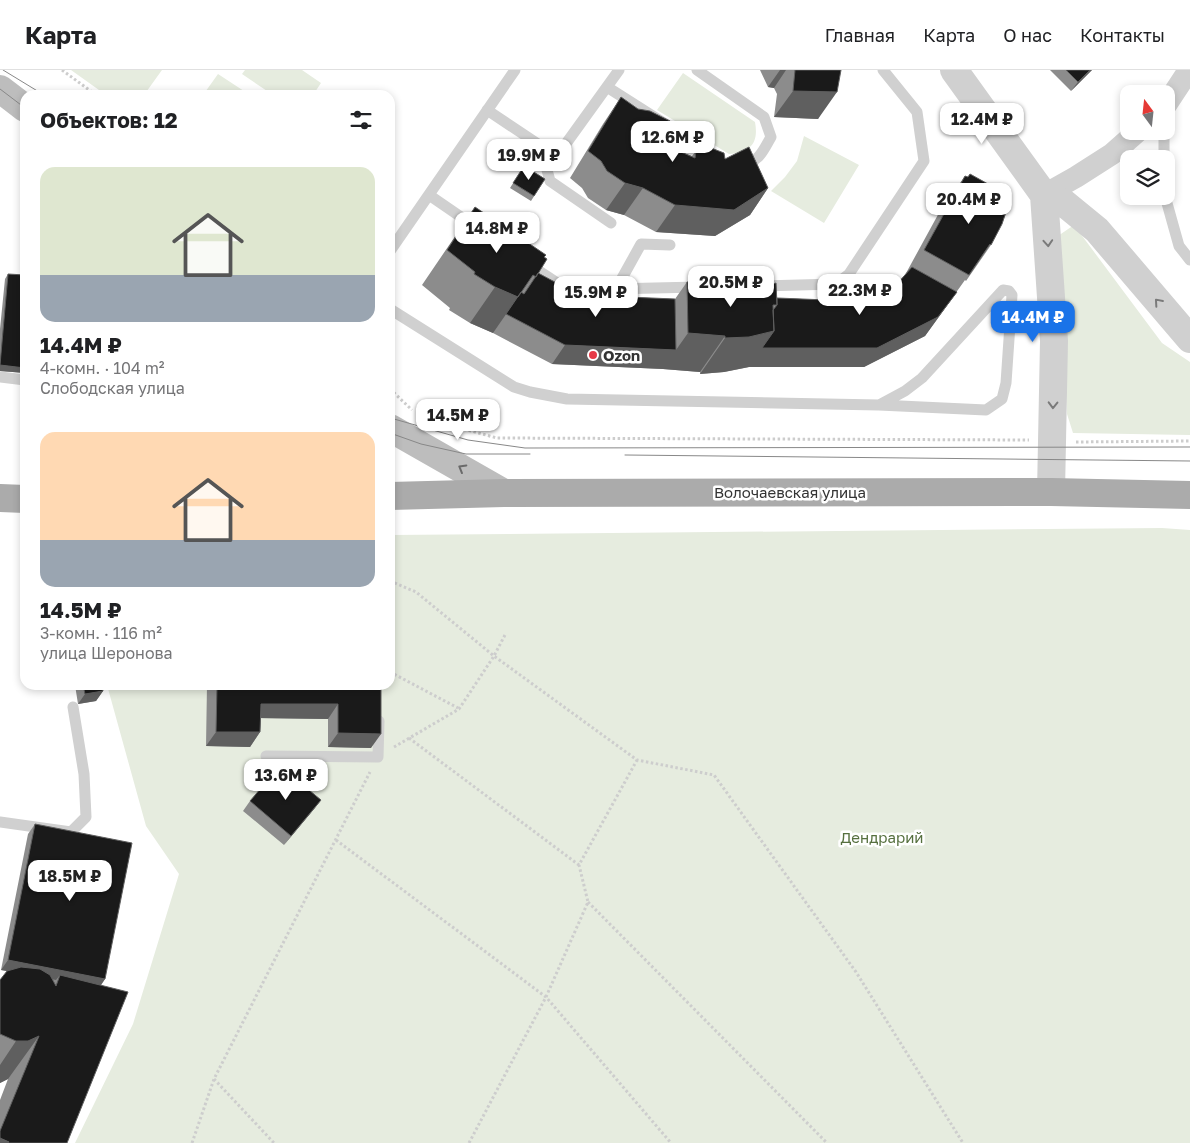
<!DOCTYPE html>
<html lang="ru">
<head>
<meta charset="utf-8">
<style>
  :root { --surface:#fff; --page:#f2f2f2; --text:#202124; --muted:#757577; --line:#e0e0e0; --accent:#1a73e8 }
  body { margin:0; font-family:"Golos Text",sans-serif; background:var(--page); color:var(--text); height:100vh; display:flex; flex-direction:column; font-size:19px; white-space:nowrap }
  * { box-sizing:border-box; margin:0 }
  p { font-size:16px; color:var(--muted) }
  .icon { flex:none; width:28px; height:28px; fill:none; stroke:currentColor; stroke-width:2; stroke-linecap:round; stroke-linejoin:round }
  .map { position:relative; flex:1; overflow:hidden }
  .side { position:absolute; left:20px; top:20px; width:375px; height:600px; display:flex; flex-direction:column; background:var(--surface); border-radius:15px; box-shadow:0 2px 8px #0003 }
  .side>* { flex:none }
  .needle { width:32px; rotate:345deg }
  .controls { position:absolute; left:1120px; top:15px; display:grid; gap:10px }
  .controls a { display:grid; place-items:center; width:55px; height:55px; border-radius:10px; background:var(--surface); box-shadow:0 2px 8px #0003; font-size:25px }
  .price { position:absolute; translate:-50% -42px; padding:0 11px; border-radius:10px; background:#fff; color:#222; font-size:16px; line-height:32px; filter:drop-shadow(0 1px 2px #0008) }
  .price::after { content:''; position:absolute; left:50%; top:30px; width:15px; height:11px; margin-left:-8px; background:inherit; clip-path:polygon(0 0,100% 0,50% 100%) }
  .price.active { background:var(--accent); color:#fff }
  ul { padding:0; list-style:none }
  li { display:grid; align-content:center; gap:10px; height:265px; padding:0 20px }
  li span { display:grid; place-items:center; height:155px; border-radius:15px; color:#555 }
  li>.icon { margin-inline-start:auto }
  span .icon { width:90px; height:90px; fill:#fffc; stroke-width:1 }
  li b { font-size:21px }
  h2 { display:flex; justify-content:space-between; align-items:center; height:60px; padding:0 20px; font-size:21px }
  header { display:flex; align-items:center; gap:30px; box-sizing:border-box; height:70px; padding:0 25px; background:var(--surface); border-bottom:1px solid var(--line) }
  header strong { font-size:24px }
  nav { display:flex; gap:28px; margin-inline-start:auto; font-size:18px }
  .map>svg:first-child { display:block }
</style>
</head>
<body>
<header>
<strong>Карта</strong>
<nav><a>Главная</a><a>Карта</a><a>О нас</a><a>Контакты</a></nav>
</header>
<div class="map">
<svg width="1190" height="1073" viewBox="0 0 1190 1073">
  <rect width="100%" height="100%" fill="#fff"/>
  <path fill="#e6ecdf" d="M71,0H162L144,25H106Z
    M245,0H302L321,13L313,25H273L242,4Z
    M683,3L755,52C759,74 750,82 729,84L657,40Z
    M218,4L250,25H203Z
    M804,66L859,95L824,153L771,121L785,107L797,91Z
    M1074,155L1162,273L1190,292V365L1073,363L1067,344L1063,235L1055,168Z
    M1162,458L1190,460V1073H75L133,954L179,804L146,756L107,615H390V465Z"/>
  <g fill="none" stroke-linecap="round" stroke-linejoin="round">
    <path stroke="#cdcdcd" stroke-width="3" stroke-dasharray="2.5 2.5" stroke-linecap="butt" d="M62,0L96,25
      M390,319L412,340
      M430,350L497,368L1029,370
      M1076,372L1190,371
      M390,511L416,522L494,586L637,690L714,705L856,902L963,1073
      M390,602L458,638
      M409,668L579,795
      M394,677L459,639L494,586L506,563
      M336,770L546,927L671,1073
      M588,832L827,1073
      M214,1009L274,1073
      M192,1073L214,1009L370,702
      M469,1073L546,927L588,832L579,795L637,690"/>
    <path stroke="#d0d0d0" stroke-width="11" d="M697,0L764,47L771,67C763,81 759,93 741,94
      M607,17L717,87
      M487,40L556,86
      M1164,61V89
      M429,125L477,158
      M1165,126L1179,176L1190,190
      M611,153L550,111L547,100L619,0
      M390,181L515,0
      M527,193L568,220L698,217
      M761,216L836,214L849,204L924,91L917,42L883,0
      M616,219L641,174L670,175
      M390,239L514,317L530,322L567,329L879,335L986,340L1002,329L1006,313L1012,225L1009,221L1003,220L922,308L905,321L879,335
      M0,307L25,310
      M266,686L378,687L379,651
      M0,752L71,762L86,747L84,704L73,637"/>
    <path stroke="#d0d0d0" stroke-width="22" d="M1166,35L1189,0
      M1044,125L1076,107L1112,84L1138,61"/>
    <path stroke="#d0d0d0" stroke-width="28" d="M954,0L1044,125L1064,133L1097,160L1190,269
      M1044,125L1054,271L1051,422"/>
    <path stroke="#bdbdbd" stroke-width="28" d="M0,19L25,38
      M390,358L504,423"/>
    <path stroke="#ababab" stroke-width="28" d="M390,426L504,423L1051,422L1190,425
      M0,428L25,429"/>
    <path stroke="#888" stroke-width="1" d="M3,0L44,25
      M0,19L25,38
      M390,346L394,349L468,370L525,378L1190,377
      M390,363L421,374L466,384H530
      M625,385L1190,391"/>
  </g>
  <path fill="#8c8c8c" d="M760,0H841L818,49L774,47L777,24L774,18L768,17Z
    M1050,0H1092L1071,21Z
    M621,27L676,80L692,86L696,81L725,89L768,118L750,145L715,166L656,162L624,145L606,140L588,128L582,118L570,108L603,54Z
    M524,96L545,109L531,131L510,118Z
    M965,106L987,117L991,175L966,211L965,210L925,266L864,297H749L724,302L700,304V302L663,299L552,294L493,263L470,253L449,240L450,238L422,215L475,137L544,187L538,203L579,225L675,229L687,212L773,214L777,228L852,231L897,214L905,205L940,141Z
    M8,204L25,303L0,301V259L5,209Z
    M75,615H102L103,621L96,631L78,634Z
    M207,615H381L371,678L328,677V649L261,648L260,662L250,677L206,676Z
    M321,730L314,739L284,775L243,741L250,731Z
    M35,754L105,909L0,1073V1030L8,1009L0,1013V910L8,901L1,900L28,764Z"/>
  <path fill="#5f5f5f" d="M780,0H786L774,18L768,17Z
    M1090,0H1092L1071,21L1078,12Z
    M793,21L837,22L818,49L774,47Z
    M625,113L643,118L624,145L606,140Z
    M768,118L750,145L715,166L656,162L675,135Z
    M495,217L518,227L493,263L470,253Z
    M957,222L925,266L864,297H749L724,302L700,304L725,268Z
    M688,263L725,266L700,302L663,299L552,294L565,275L676,280Z
    M0,295L25,298V303L0,301Z
    M103,621L96,631L78,634L85,624Z
    M261,634H338L328,649L251,648Z
    M216,662H260L250,677L206,676Z
    M338,663L381,664L371,678L328,677Z
    M321,730L314,739L284,775L291,766Z
    M8,890L105,909L98,919L60,905L56,910L1,900Z
    M39,966L8,1009L0,1013V995L16,971Z
    M0,1068L9,1072L8,1073H0Z"/>
  <path fill="#1a1a1a" stroke="#5f5f5f" d="M795,0H841L837,22L793,21Z
    M1066,0H1090L1078,12Z
    M621,27L638,39L650,41L670,51L682,69L676,80L695,88L696,81L711,78L724,83L725,89L749,77L768,118L734,140L675,135L643,118L625,113L607,101L601,91L588,81Z
    M524,96L545,109L534,126L513,113Z
    M970,104L988,114L987,117L1010,130L1002,154L991,175L990,174L969,205L924,180L965,106L968,107Z
    M475,137L546,185L544,187L547,189L536,207L533,205L518,227L495,217L474,204L475,202L447,180Z
    M912,197L957,222L938,247L877,278H762L774,261L773,240L777,235V228L852,231L897,214Z
    M538,203L579,225L675,229L676,280L565,275L506,244L521,222L524,224Z
    M8,204L25,205V298L0,295Z
    M773,211V214L776,213L777,235H773L774,261L749,267L725,268V266L688,263L687,212Z
    M83,615H102L103,621L85,624Z
    M217,615H381V664L338,663V634H261L260,662H216Z
    M280,696L321,730L291,766L250,731Z
    M35,754L132,773L105,909L8,890Z
    M21,897L40,899L50,905L56,916L60,905L128,922L67,1073H8L9,1072L0,1068V1061L39,966L28,971H16L0,964V910L7,901Z"/>
  <defs><path id="oneway-chevron" d="M-2-3.5L2.5 0L-2 3.5" fill="none" stroke-width="1.6" stroke-linecap="round" stroke-linejoin="round" transform="scale(1.25)"/></defs>
  <g stroke="#7a7a7a">
    <use href="#oneway-chevron" transform="translate(1048 173) rotate(86)"/>
    <use href="#oneway-chevron" transform="translate(1158 232) rotate(-131)"/>
    <use href="#oneway-chevron" transform="translate(1053 335) rotate(91)"/>
  </g>
  <use stroke="#6a6a6a" href="#oneway-chevron" transform="translate(462 398) rotate(-150)"/>
  <circle fill="#e63946" stroke="#fff" stroke-width="2" cx="593" cy="285" r="5"/>
  <g text-anchor="middle" dominant-baseline="central" stroke-width="5" stroke-linejoin="round" paint-order="stroke">
    <g font-size="15" font-weight="bold" fill="#333" stroke="#fff" text-anchor="start">
      <text x="603" y="285">Ozon</text>
    </g>
    <g font-size="15" fill="#333" stroke="#fff">
      <text x="790" y="422">Волочаевская улица</text>
    </g>
    <g font-size="15" fill="#56703f" stroke="#fff">
      <text x="882" y="767">Дендрарий</text>
    </g>
  </g>
</svg>
<div class="controls">
<a><svg class="needle" viewBox="-14 -14 28 28"><path d="M0-13l5 13h-10z" fill="#e53935"/><path d="M0 13l5-13h-10z" fill="#757577"/></svg></a>
<a><svg class="icon" aria-label="layers" viewBox="0 0 24 24"><path d="M12 4l9 5-9 5-9-5zM3 14l9 5 9-5"/></svg></a>
</div>
<b class="price" style="left:982px;top:75px">12.4M ₽</b>
<b class="price" style="left:673px;top:93px">12.6M ₽</b>
<b class="price" style="left:529px;top:111px">19.9M ₽</b>
<b class="price" style="left:969px;top:155px">20.4M ₽</b>
<b class="price" style="left:497px;top:184px">14.8M ₽</b>
<b class="price" style="left:731px;top:238px">20.5M ₽</b>
<b class="price" style="left:860px;top:246px">22.3M ₽</b>
<b class="price" style="left:596px;top:248px">15.9M ₽</b>
<b class="price active" style="left:1033px;top:273px">14.4M ₽</b>
<b class="price" style="left:458px;top:371px">14.5M ₽</b>
<b class="price" style="left:286px;top:731px">13.6M ₽</b>
<b class="price" style="left:70px;top:832px">18.5M ₽</b>
<section class="side">
<h2>Объектов: 12<svg class="icon" aria-label="filters" viewBox="0 0 24 24"><path d="M4 7h16M4 17h16"/><circle cx="9" cy="7" r="2"/><circle cx="15" cy="17" r="2"/></svg></h2>
<ul>
<li><span style="background:linear-gradient(#dfe7d0 70%,#9aa5b1 0)"><svg class="icon" aria-label="home" viewBox="0 0 24 24"><path d="M3 11l9-7 9 7M6 9v11h12V9"/></svg></span><div><b>14.4M ₽</b><p>4-комн. · 104 m²</p><p>Слободская улица</p></div></li>
<li><span style="background:linear-gradient(#ffd9b3 70%,#9aa5b1 0)"><svg class="icon" aria-label="home" viewBox="0 0 24 24"><path d="M3 11l9-7 9 7M6 9v11h12V9"/></svg></span><div><b>14.5M ₽</b><p>3-комн. · 116 m²</p><p>улица Шеронова</p></div></li>
</ul>
</section>
</div>
</body>
</html>
